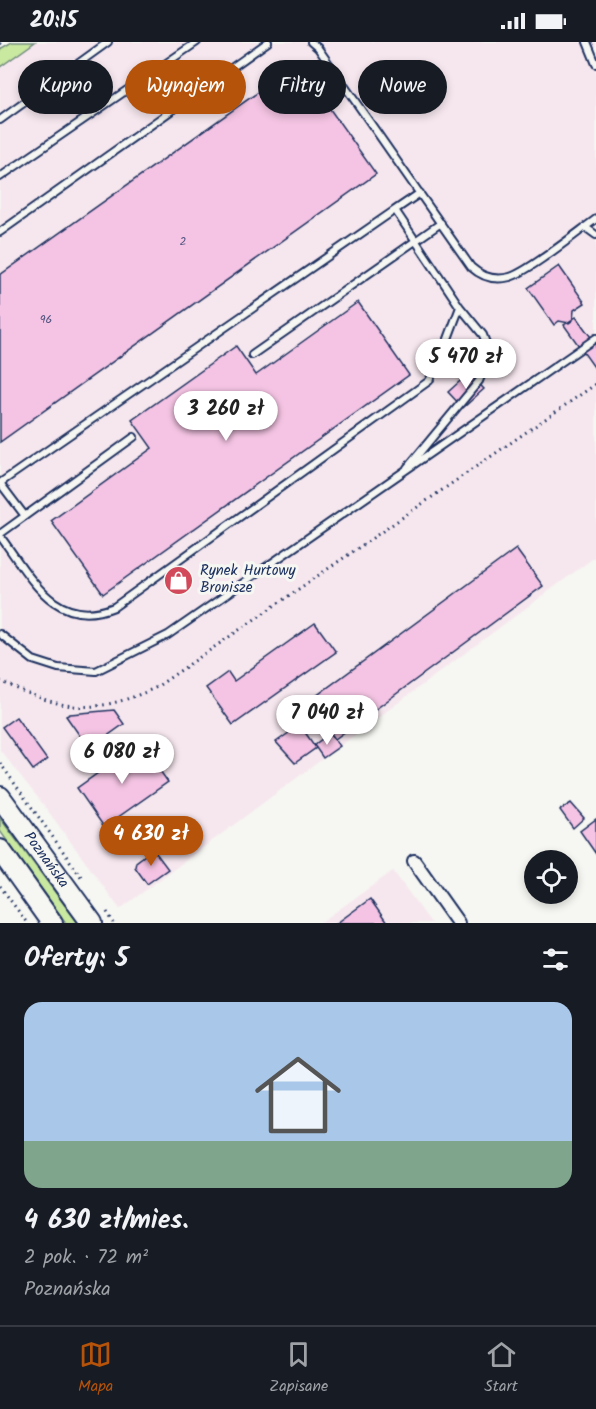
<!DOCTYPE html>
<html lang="pl">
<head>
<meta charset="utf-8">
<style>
  :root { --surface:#171b24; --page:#242831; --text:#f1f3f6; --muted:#9ea1a6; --line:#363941; --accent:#b45309 }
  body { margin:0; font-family:Kalam,sans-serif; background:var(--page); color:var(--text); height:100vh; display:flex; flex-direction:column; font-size:22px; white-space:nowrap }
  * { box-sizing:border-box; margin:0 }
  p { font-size:20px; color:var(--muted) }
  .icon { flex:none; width:33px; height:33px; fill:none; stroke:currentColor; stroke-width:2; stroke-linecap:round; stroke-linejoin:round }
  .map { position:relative; height:881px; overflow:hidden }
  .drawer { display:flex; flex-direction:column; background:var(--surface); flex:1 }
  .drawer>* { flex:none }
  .top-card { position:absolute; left:18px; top:18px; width:561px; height:54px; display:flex; gap:12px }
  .tools { position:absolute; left:524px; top:808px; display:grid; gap:12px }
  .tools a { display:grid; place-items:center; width:54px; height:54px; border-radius:50%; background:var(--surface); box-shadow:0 3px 9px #0003; font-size:30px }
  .price { position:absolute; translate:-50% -51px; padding:0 14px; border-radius:21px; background:#fff; color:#222; font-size:20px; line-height:39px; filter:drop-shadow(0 2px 3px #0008) }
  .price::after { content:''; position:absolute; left:50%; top:36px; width:18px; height:14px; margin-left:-9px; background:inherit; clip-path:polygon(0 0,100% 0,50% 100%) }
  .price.active { background:var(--accent); color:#fff }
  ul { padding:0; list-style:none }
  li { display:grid; align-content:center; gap:12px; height:318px; padding:0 24px }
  li span { display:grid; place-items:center; height:186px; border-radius:18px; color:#555 }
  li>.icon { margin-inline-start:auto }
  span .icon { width:108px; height:108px; fill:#fffc; stroke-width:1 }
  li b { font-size:26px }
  h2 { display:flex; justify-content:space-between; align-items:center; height:72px; padding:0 24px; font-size:26px }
  .pill { padding:0 21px; border-radius:27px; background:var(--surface); box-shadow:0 3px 9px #0003; font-size:21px; line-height:54px }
  .pill.active { background:var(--accent); color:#fff }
  .status { display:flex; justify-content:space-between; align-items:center; height:42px; padding:0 30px; background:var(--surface); direction:ltr }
  .status svg { height:16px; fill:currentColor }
  .tab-bar { display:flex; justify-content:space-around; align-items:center; height:84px; border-top:2px solid var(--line); background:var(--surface); font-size:16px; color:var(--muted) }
  .tab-bar a { display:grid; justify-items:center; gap:3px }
  .tab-bar .active { color:var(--accent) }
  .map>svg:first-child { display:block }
</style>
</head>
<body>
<div class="status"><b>20:15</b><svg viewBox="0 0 49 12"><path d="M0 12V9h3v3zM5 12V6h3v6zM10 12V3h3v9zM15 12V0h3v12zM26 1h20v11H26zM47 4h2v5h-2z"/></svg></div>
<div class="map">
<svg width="596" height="881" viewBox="0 0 596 881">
  <rect width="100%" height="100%" fill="#f6f6f2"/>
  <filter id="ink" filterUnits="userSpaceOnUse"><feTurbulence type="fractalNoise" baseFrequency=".0167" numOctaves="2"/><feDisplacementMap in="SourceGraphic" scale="12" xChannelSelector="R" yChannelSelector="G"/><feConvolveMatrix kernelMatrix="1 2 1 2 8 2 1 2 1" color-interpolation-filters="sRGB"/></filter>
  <g filter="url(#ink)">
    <path fill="#f6e7ee" d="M35,0H596V514L120,867L43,762L0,708V26Z
      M393,829L431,881H320Z"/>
    <path fill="#c9e8a0" stroke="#728c7f" stroke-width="1.5" d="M12,0H35L0,25V7Z
      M0,776L78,881H66L0,789Z"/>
    <path fill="#f5c4e4" stroke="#1b2f5e" stroke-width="1.5" d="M298,22L376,132L0,400V233Z
      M559,224L585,261L574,268L573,278L569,281L559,279L554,283L528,246Z
      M358,260L409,333L103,552L51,479L152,406L132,378L236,304L256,333Z
      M576,275L596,302V328L564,283Z
      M469,331L484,347L463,366L448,350Z
      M516,507L543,544L335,697L308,660Z
      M315,581L336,610L233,683L206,646L228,630L234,639Z
      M114,668L124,682L89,707L66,674L70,672Z
      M16,675L47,718L33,728L2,685Z
      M300,683L316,706L295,721L276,700Z
      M330,691L340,704L323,716L314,703Z
      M140,701L168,740L104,785L77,746Z
      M571,761L584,776L573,786L560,768Z
      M596,777V812L580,789Z
      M153,807L168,827L147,842L135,825L136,820Z
      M370,857L387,881H337Z"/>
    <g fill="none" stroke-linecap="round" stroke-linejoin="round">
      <defs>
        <path id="lane" d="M311,0L318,6L471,225C482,235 495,239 510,235C528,230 578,190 596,177
          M587,0L596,22
          M0,78L108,0
          M0,135L197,0
          M585,185L596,193
          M0,190L268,0
          M252,313L441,181
          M407,426L479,339L490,312L483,293L460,265
          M0,441L395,168
          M0,441L25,474
          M0,492L134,395
          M0,494C30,534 55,589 114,565L429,339L443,310L460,265L395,168L420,151
          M0,592L33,618L58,626L96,629L168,593L596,296"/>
        <path id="street" d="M414,819L458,881"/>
        <g id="primary">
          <path id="s1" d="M0,755L92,881"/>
          <path d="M0,808L52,881"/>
        </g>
      </defs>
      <use href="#lane" stroke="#1b2f5e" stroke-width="10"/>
      <use href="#street" stroke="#1b2f5e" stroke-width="16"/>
      <use href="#primary" stroke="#1b2f5e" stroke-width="24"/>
      <path stroke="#1b2f5e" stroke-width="3" stroke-dasharray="1.5 4.5" stroke-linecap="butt" d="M0,2L3,0
        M0,639C63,668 89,675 155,646L596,342
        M0,721L82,836
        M0,844L27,881
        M107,870L114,881"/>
      <use href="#lane" stroke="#f6f6f2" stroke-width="6"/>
      <use href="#street" stroke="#f6f6f2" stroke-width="12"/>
      <use href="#primary" stroke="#f6f6f2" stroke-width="20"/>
    </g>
  </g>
  <defs>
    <symbol id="shop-disc" viewBox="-11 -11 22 22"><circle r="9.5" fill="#d1495b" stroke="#f6f6f2"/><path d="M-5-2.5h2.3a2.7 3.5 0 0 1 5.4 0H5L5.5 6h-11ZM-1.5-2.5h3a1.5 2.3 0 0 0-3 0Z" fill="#fff"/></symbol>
  </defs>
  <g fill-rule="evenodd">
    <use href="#shop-disc" x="162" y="522" width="33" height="33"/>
  </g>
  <g text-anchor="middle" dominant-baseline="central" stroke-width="6" stroke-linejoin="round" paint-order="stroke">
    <g font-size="12" fill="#525480">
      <text x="183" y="199">2</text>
      <text x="46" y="277">96</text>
    </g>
    <g font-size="15" fill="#1b2f5e" stroke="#f6f6f2" text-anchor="start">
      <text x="200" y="529">Rynek Hurtowy<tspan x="200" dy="17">Bronisze</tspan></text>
    </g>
    <g font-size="15" fill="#1b2f5e" stroke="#f6f6f2">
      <text stroke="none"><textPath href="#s1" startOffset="78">Poznańska</textPath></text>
    </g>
  </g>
</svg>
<div class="tools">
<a><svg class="icon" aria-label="locate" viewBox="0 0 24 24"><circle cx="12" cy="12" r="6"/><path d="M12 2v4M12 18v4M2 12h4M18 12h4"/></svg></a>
</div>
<b class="price" style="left:466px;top:348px">5 470 zł</b>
<b class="price" style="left:226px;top:400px">3 260 zł</b>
<b class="price" style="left:327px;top:704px">7 040 zł</b>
<b class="price" style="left:122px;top:743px">6 080 zł</b>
<b class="price active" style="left:151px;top:825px">4 630 zł</b>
<div class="top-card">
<a class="pill">Kupno</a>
<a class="pill active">Wynajem</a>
<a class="pill">Filtry</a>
<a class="pill">Nowe</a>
</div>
</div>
<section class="drawer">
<h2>Oferty: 5<svg class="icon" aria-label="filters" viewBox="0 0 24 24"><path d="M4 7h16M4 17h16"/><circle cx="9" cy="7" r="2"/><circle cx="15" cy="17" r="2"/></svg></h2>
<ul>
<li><span style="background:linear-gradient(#a9c7e8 75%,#7fa58c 0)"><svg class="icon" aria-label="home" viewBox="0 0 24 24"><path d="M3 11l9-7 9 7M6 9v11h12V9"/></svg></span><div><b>4 630 zł/mies.</b><p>2 pok. · 72 m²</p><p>Poznańska</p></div></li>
</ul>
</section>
<nav class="tab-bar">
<a class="active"><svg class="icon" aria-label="map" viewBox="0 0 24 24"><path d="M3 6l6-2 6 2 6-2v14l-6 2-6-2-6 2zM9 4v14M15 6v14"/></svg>Mapa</a>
<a><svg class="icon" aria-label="saved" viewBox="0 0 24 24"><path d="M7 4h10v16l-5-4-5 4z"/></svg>Zapisane</a>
<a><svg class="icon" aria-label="home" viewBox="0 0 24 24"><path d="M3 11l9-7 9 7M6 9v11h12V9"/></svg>Start</a>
</nav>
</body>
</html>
